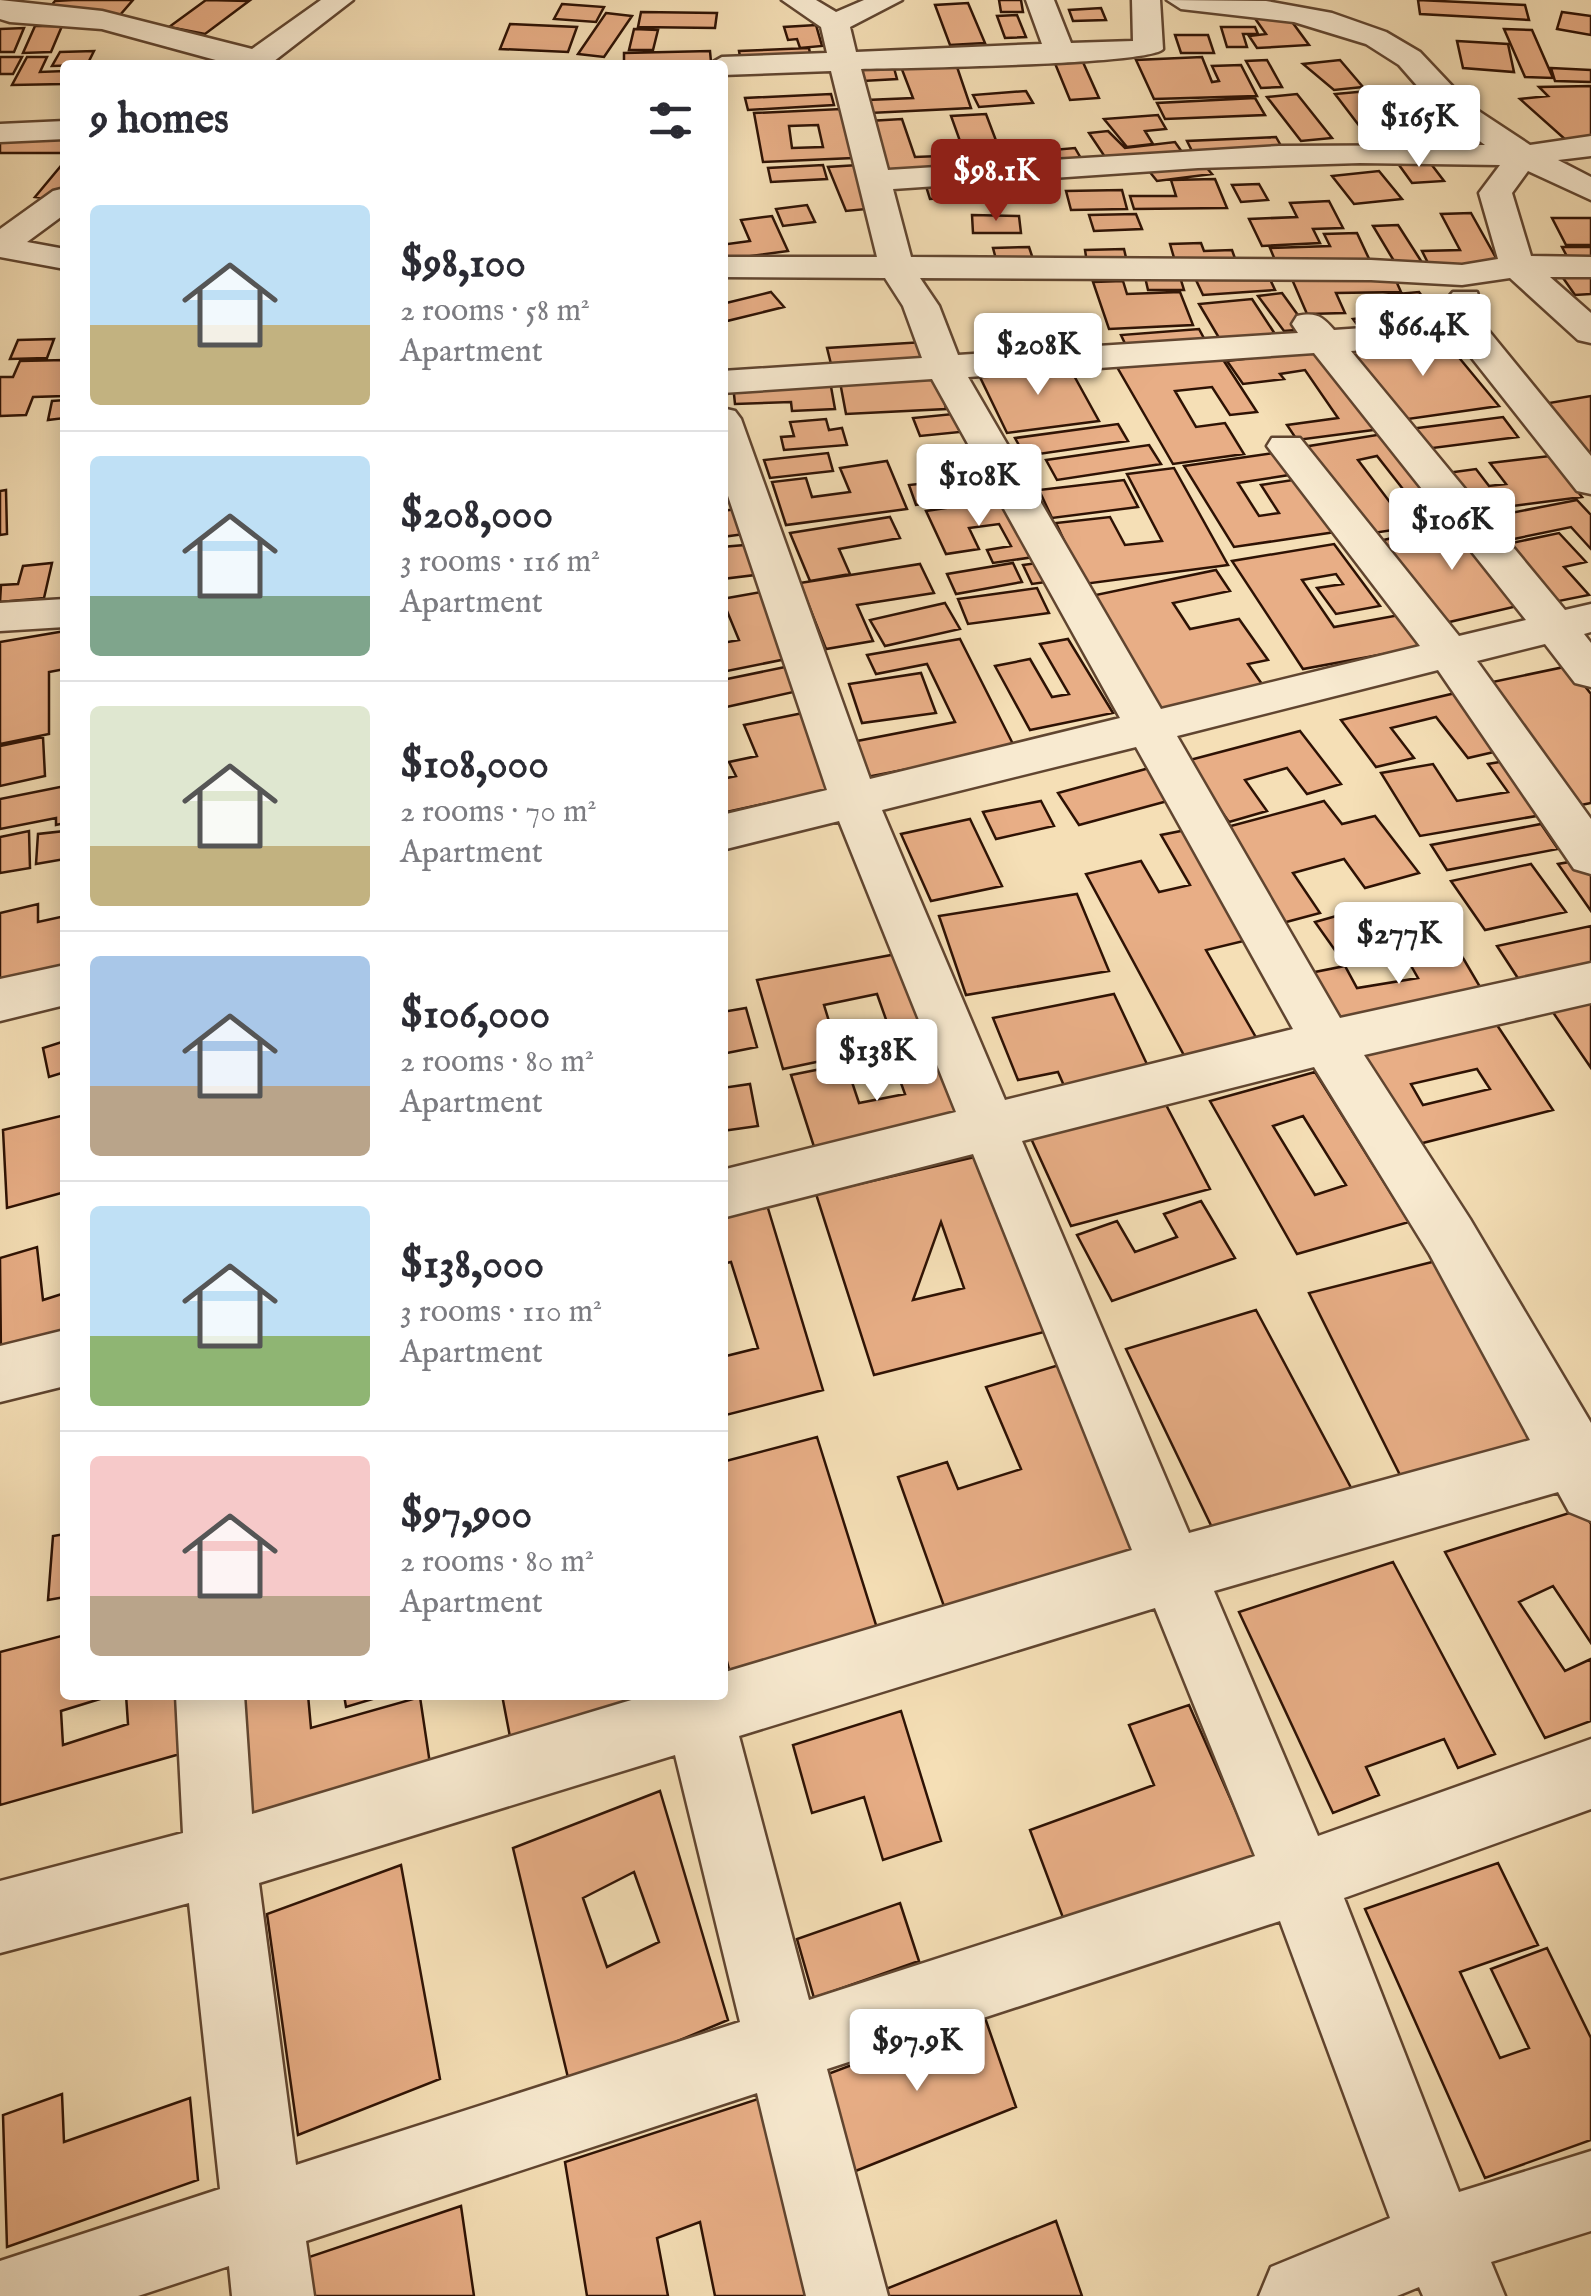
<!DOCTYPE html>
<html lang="en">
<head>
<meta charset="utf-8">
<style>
  :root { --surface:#fff; --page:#f2f2f3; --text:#2b2b33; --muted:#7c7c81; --line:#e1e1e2; --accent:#8f2418 }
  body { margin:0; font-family:"IM FELL English",serif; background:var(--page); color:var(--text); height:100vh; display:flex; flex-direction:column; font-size:38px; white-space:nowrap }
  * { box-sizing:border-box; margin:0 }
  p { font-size:32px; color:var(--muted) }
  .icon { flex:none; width:55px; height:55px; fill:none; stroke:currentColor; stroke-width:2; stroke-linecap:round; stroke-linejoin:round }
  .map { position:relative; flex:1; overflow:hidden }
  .panel { position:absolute; left:60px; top:60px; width:668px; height:1640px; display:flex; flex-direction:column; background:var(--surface); border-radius:10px; box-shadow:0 5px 25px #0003 }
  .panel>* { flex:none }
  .price { position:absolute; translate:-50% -85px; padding:0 22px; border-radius:10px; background:#fff; color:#222; font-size:32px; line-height:65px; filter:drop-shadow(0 2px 5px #0008) }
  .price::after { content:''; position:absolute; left:50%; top:60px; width:30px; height:22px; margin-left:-15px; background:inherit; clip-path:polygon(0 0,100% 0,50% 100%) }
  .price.active { background:var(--accent); color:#fff }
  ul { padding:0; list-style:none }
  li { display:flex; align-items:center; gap:30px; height:250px; padding:0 30px }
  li+li { border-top:2px solid var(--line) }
  li span { display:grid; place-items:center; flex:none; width:280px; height:200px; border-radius:10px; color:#555 }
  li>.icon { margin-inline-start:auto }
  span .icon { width:120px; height:120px; fill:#fffc; stroke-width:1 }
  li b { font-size:42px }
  h2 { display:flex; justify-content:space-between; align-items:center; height:120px; padding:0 30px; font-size:42px }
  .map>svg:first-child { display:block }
</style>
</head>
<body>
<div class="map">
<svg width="1591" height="2296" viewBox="0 0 1591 2296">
  <rect width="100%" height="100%" fill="#f5dfb6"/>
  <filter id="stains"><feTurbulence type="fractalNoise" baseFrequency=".002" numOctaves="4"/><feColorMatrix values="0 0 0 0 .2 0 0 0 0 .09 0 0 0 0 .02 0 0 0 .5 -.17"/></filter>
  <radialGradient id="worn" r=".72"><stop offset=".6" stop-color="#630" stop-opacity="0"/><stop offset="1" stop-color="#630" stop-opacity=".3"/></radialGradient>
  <path fill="#e8ae86" stroke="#2e1204" stroke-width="2.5" fill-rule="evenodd" d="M73,0H133L120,15L47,11L55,1Z
    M206,0L249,1L205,34L169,27Z
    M999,0H1021L1023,12H1001Z
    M1418,0L1525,5L1529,20L1420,14Z
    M968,3L985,43L950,45L935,5Z
    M562,4L604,7L596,22L554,19Z
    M1101,8L1106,20L1073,21L1069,10Z
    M641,12L717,13L715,28L638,27Z
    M1562,12L1591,16V35L1557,29Z
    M606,13L632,16L604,57L578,54Z
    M1017,15L1026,37L1005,38L997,16Z
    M1287,15L1309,45L1257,48L1249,36L1266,34L1254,17Z
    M510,24L577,27L568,52L500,49Z
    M816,25L822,46L800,48L797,39L788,40L784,27Z
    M35,26H62L51,52L23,53Z
    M1221,27H1255L1258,34H1243L1247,47H1227Z
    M24,28L14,52H0V29Z
    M634,29L658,30L653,50H629Z
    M1504,29L1532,30L1553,78L1525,77Z
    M1175,35H1208L1214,53H1181Z
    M1457,41L1508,44L1514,72L1463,68Z
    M809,48L811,59L741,62L739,51Z
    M94,51L87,65L52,66L60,52Z
    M710,51L711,62L624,65V53Z
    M0,57H22L13,74H0Z
    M27,57H47L40,72L65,71V84L12,85Z
    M1202,57L1212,82L1219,81L1212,66L1241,65L1257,96L1154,99L1136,60Z
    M1082,60L1099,98L1070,100L1054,61Z
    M1267,60L1282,87L1261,88L1246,61Z
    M1340,60L1363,87L1334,90L1303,64Z
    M956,64L971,108L870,113L867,100L913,98L901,67Z
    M894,68L897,79L863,81L861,70Z
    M1551,68L1591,70V82L1555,81Z
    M1591,86V140L1567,141L1520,99L1548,96L1539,87Z
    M1026,91L1033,103L979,107L973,95Z
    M1368,91L1401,133L1367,136L1335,94Z
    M831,94L834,105L748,110L745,98Z
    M1297,94L1332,138L1301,141L1267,97Z
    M1255,98L1265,115L1165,119L1157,103Z
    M841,109L853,158L763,162L754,113ZM818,125L823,147L792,148L789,126Z
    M986,114L1006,167L887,174L869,121L902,119L915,157L965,155L951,116Z
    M1158,115L1166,129L1145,131L1153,144L1127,147L1104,119Z
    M1462,130L1474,145L1418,149L1406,134Z
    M1108,131L1125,148L1175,142L1182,152L1107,160L1089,133Z
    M1276,137L1284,151L1194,155L1187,141Z
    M0,138H65V153H0Z
    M1075,148L1083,162L1016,168L1008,154Z
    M1425,156L1444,181L1412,183L1394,158Z
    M1200,160L1212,174L1157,181L1145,166Z
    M65,161V184L53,199L35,197Z
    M823,165L827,179L771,182L768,168Z
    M858,165L877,208L846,211L828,167Z
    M1379,171L1402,199L1354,204L1332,176Z
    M1007,178L1014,194L930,199L925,183Z
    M1215,179L1227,208L1134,209L1130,196H1176L1171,180Z
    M1259,184L1268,200L1241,202L1232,185Z
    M1122,190L1127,209L1071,210L1066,191Z
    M1329,201L1343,228L1313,229L1320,243L1262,246L1249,219L1297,217L1290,203Z
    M807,205L815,222L783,226L776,209Z
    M1471,213L1500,265L1430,267L1422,251L1460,250L1441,214Z
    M1136,214L1142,229L1094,231L1089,215Z
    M972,215L1019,216L1021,233H973Z
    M772,216L788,251L722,260V240L728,244L750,241L741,220Z
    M1552,218H1591V245H1566Z
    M1398,225L1423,264L1397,266L1373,226Z
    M1357,233L1371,263L1277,265L1270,248L1330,246L1324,234Z
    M1201,243L1204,251L1232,250L1238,267L1177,268L1170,244Z
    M1029,247L1034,262L997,263L993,248Z
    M1562,247H1591V264H1571Z
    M1124,249L1127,262L1087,263L1085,250Z
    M1591,273V294L1575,295L1561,275Z
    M1393,274L1401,292L1336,293L1345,313L1307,314L1291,277Z
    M1268,275L1275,290L1203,295L1196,280Z
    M1145,277H1180L1184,290H1148Z
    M1123,281L1127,294L1180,292L1193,325L1109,329L1093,282Z
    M771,292L784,307L727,321L722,315V304Z
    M1419,292L1447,331L1367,338L1353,319L1398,314L1385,295Z
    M1282,293L1308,329L1284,331L1258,296Z
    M1252,299L1277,337L1222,343L1199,304Z
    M1199,329L1207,344L1128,350L1121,335Z
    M1442,337L1499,406L1401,420L1348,350Z
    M54,339L47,358L10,359L18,340Z
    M924,342L930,362L832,368L827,348Z
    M1323,349L1381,429L1297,440L1287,425L1338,418L1305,370L1280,374L1284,379L1243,384L1227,361Z
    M1220,355L1257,412L1230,415L1212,387L1175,391L1196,427L1225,423L1244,454L1173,464L1117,367Z
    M65,360V396L33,397L26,415L0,416V377H13L20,361Z
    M1067,363L1099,421L1007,433L978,373Z
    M939,377L946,409L846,414L840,382Z
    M830,381L835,409L792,411L791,402L735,404L733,385Z
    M1591,396V456L1584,457L1537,405Z
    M65,400V418L48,420L52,401Z
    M953,414L960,432L920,436L913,418Z
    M1503,417L1518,437L1425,449L1410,429Z
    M826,419L829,430L842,428L847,445L784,450L781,437L794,436L790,422Z
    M1118,424L1128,441L1025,456L1015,438Z
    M1389,433L1433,489L1406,493L1377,456L1358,460L1392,505L1441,497L1458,520L1367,534L1303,447Z
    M975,444L997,495L916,505L909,485L964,479L952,447Z
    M1149,445L1161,464L1057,480L1046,460Z
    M828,453L833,471L770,478L764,460Z
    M1274,453L1289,475L1238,483L1259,516L1279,513L1261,485L1306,478L1342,531L1234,547L1184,466Z
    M1550,456L1582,497L1474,511L1447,473L1476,469L1489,486L1506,484L1490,463Z
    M887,461L907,509L786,525L772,482L806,478L812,497L850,492L840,468Z
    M1174,468L1228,565L1084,584L1056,523L1110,517L1125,545L1162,541L1127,474Z
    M1124,480L1138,507L1052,518L1039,490Z
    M6,490L7,534L0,535V491Z
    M1005,499L1034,557L993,563L987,550L1011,546L999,524L969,528L979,549L946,554L926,511Z
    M1577,500L1591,515V549L1571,527L1504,541L1485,518Z
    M744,508L752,533L722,537V511Z
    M890,517L900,538L839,549L850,574L810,581L790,533Z
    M1456,523L1530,603L1445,623L1375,542Z
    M1559,533L1586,562L1564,567L1589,595L1554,602L1502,545Z
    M756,544L763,574L722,579V547Z
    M1334,544L1380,606L1336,614L1317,588L1343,584L1336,574L1302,580L1334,627L1410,613L1433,645L1303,669L1232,561Z
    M1044,562L1053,581L1032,584L1023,565Z
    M52,563L44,598L0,602L1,585L18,584L23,566Z
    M1013,563L1022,582L956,594L947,574Z
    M920,564L934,593L857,605L873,641L826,649L800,583Z
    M1216,570L1230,591L1173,603L1190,629L1239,619L1268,660L1248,664L1264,687L1157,710L1086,597Z
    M1037,588L1049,613L968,624L958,599Z
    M767,591L796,657L722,672V643L739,640L722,599Z
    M945,603L960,629L885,646L870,620Z
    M65,631V669L49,672V734L0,744V642Z
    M960,639L1015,748L867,777L852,742L955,722L927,664L876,674L867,655Z
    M1068,639L1113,713L1030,730L995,666L1030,659L1052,697L1069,694L1040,644Z
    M795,665L807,689L722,708V680Z
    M1569,666L1591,694V803L1571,807L1478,685Z
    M921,673L936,713L862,723L849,684Z
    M1464,691L1511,748L1468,758L1436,717L1391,728L1414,758L1376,767L1341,720Z
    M808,712L842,787L722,813V779L736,776L729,762L757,756L744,725Z
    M1300,731L1341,784L1307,794L1287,768L1245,780L1267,811L1229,822L1186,761Z
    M43,737L45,776L0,786V746Z
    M1511,760L1548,814L1420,836L1381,773L1433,764L1457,801L1508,792L1488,764Z
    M1153,767L1175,799L1079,825L1058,793Z
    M65,786V823L56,825V818L0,829V799Z
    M1041,801L1054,826L996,839L983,812Z
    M1324,801L1342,824L1375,816L1419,873L1365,888L1344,859L1293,873L1320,913L1275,925L1226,855L1243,850L1227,827Z
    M970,819L1002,886L931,901L901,834Z
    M1541,824L1558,849L1447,870L1431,845Z
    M1186,830L1252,939L1206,950L1258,1041L1186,1059L1086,874L1141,861L1159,892L1190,885L1161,835Z
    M29,831L30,868L0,873V837Z
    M65,831V859L36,864L38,834Z
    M1581,860L1591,876V911L1558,864Z
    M1531,864L1566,912L1485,930L1451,881Z
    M1077,894L1109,971L966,995L939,916Z
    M38,904V922L65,916V972L0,987V913Z
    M1379,904L1401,935L1337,953L1315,922Z
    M1591,926V971L1523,986L1497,946Z
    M1453,941L1486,997L1331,1025L1305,974L1345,966L1357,988L1418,978L1402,950Z
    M902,953L937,1051L900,1059L877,994L824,1005L840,1057L783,1069L757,980Z
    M1114,994L1153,1077L1068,1095L1058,1072L1018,1080L993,1018Z
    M1591,995V1068L1548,1005Z
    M746,1008L757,1047L722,1054V1012Z
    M1495,1022L1553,1110L1403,1148L1350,1056ZM1477,1069L1490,1089L1423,1105L1411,1084Z
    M65,1041V1072L49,1077L43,1048Z
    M943,1053L968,1119L816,1153L791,1075L846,1064L859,1103L905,1094L894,1064Z
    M1315,1072L1409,1222L1297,1254L1210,1101ZM1303,1116L1346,1185L1315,1195L1273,1126Z
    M750,1084L758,1126L722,1131V1088Z
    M1164,1101L1210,1189L1071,1226L1029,1134Z
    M65,1115V1192L7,1208L3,1130Z
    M979,1156L1048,1331L874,1375L816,1194ZM941,1222L964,1288L913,1300Z
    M1201,1201L1235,1258L1112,1301L1077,1235L1117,1221L1135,1252L1177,1237L1164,1214Z
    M767,1205L823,1390L722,1416V1357L758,1348L731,1262L722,1264V1215Z
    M37,1247L43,1300L65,1293V1340L1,1359L0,1258Z
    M1444,1259L1544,1439L1401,1477L1309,1293Z
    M1256,1310L1356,1497L1219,1542L1126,1349Z
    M1059,1365L1147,1561L951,1626L898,1477L947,1462L958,1489L1021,1469L986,1387Z
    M817,1437L881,1641L733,1685L722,1642V1462Z
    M1582,1509L1591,1524V1643L1553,1586L1519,1602L1565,1671L1591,1659V1721L1545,1738L1445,1552Z
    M65,1534V1597L48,1600L53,1536Z
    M1393,1562L1495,1754L1458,1768L1444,1739L1366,1767L1379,1795L1333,1813L1239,1612Z
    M65,1635V1695H113L61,1711L63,1745L128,1724L126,1695H177L180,1754L0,1805V1652Z
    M234,1695H308L311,1728L420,1697L433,1784L245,1838Z
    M344,1695H386L346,1707Z
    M502,1695H666L515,1763Z
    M1189,1705L1257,1859L1068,1931L1030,1830L1154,1785L1129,1725Z
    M901,1711L941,1841L883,1860L864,1797L812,1813L793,1745Z
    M660,1791L728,2020L570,2086L513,1848ZM634,1872L659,1942L607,1967L583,1898Z
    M1498,1863L1538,1945L1460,1972L1500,2058L1529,2048L1491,1969L1547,1948L1591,2038V2140L1485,2178L1365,1909Z
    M401,1865L440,2079L298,2135L267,1914Z
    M900,1903L919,1961L814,1998L797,1939Z
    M984,2015L1016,2107L848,2174L820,2077Z
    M62,2094L64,2142L190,2098L198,2180L7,2247L3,2115Z
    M761,2098L806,2296H715L700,2222L657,2238L668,2296H587L565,2162Z
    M461,2206L474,2296H309L306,2258Z
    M1056,2221L1082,2296H871V2295Z"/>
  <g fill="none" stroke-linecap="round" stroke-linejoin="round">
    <defs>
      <path id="minor" d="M0,0L102,11L252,49L321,0H353L269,65H234L102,29L10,22L0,19Z
        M782,0H816L836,12L864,0H902L850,27L856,52L1042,44L1026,0H1054L1071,43L1133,41L1132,0H1160L1163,49C1151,65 900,68 861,69L888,170L1279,146L1485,145L1441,113L1399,65L1366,44L1294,22L1181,9L1167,0L1266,1L1332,13L1386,32L1420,52L1471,106L1530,145L1591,136V156L1558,160L1591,177V200L1528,171L1512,193L1531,256L1591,257V277H1550L1591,313V343L1578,340L1510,278L1462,285L1371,280L920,278L939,306L958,355L1298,333L1292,324L1297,316C1316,312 1322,316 1334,330L1451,322L1447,299L1453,292H1477L1488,330L1591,456V494L1577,491L1460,343L1351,351L1565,610L1591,604V632L1584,634L1591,643V687L1575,683L1545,644L1477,661L1591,819V874L1574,869L1438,670L1177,736L1340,1018L1591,963V1003L1364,1055L1470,1219L1591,1423V1521L1569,1512L1558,1492L1214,1591L1318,1836L1591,1739V1809L1344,1898L1459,2192L1591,2151V2231L1491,2262L1505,2296H1423L1419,2287L1397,2296H1259L1271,2267L1390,2218L1280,1921L827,2069L888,2296H806L757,2093L306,2241L314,2296H232L229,2266L138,2296H0V2261L220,2189L189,1903L0,1953V1881L183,1833L176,1695H244L252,1814L648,1695H722V1673L1132,1550L973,1154L722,1218V1170L956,1112L839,821L722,850V815L827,790L722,478V408L735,411L741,419L870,779L1120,718L932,379L722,393V371L922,358L903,306L885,278L722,277V257H877L831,71L722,75V65H708L722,57L827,53L821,27ZM1360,163L1500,165L1479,193L1498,259L1462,265L1371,260L911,257L893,189L1198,168ZM1314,353L1526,620L1459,636L1300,438H1272L1267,446L1420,646L1161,709L968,377ZM1136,747L1293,1029L1005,1100L882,810ZM1314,1067L1430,1255L1530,1440L1189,1533L1022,1141ZM1155,1608L1255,1856L809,2000L739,1736ZM675,1755L740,2022L296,2165L259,1883Z
        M65,121V139L0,142V124Z
        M65,188V214L27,242L65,249V269L0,257V229L53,191Z
        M65,599V627L0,631V603Z
        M65,965V1005L0,1021V979Z
        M65,1330V1386L0,1402V1346Z"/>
    </defs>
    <use href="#minor" stroke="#604530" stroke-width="5"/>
    <use href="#minor" fill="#f8ead0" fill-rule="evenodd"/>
  </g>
  <rect width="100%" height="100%" filter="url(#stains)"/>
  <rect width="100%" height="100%" fill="url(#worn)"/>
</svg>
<b class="price" style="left:1419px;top:170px">$165K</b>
<b class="price active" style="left:996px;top:224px">$98.1K</b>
<b class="price" style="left:1423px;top:379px">$66.4K</b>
<b class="price" style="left:1038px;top:398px">$208K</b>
<b class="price" style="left:979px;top:529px">$108K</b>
<b class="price" style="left:1452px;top:573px">$106K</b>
<b class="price" style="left:1399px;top:987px">$277K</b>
<b class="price" style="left:877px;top:1104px">$138K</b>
<b class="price" style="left:917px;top:2094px">$97.9K</b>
<section class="panel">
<h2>9 homes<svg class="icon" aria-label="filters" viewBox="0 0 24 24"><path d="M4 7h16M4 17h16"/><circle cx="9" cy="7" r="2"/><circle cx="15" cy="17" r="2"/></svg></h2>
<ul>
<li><span style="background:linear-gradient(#bfe0f5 60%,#c2b280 0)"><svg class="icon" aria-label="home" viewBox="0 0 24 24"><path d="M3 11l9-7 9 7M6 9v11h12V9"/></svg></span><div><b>$98,100</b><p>2 rooms · 58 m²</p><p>Apartment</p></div></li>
<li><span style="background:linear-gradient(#bfe0f5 70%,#7fa58c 0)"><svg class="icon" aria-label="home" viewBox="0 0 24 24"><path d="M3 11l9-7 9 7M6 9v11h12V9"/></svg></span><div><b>$208,000</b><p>3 rooms · 116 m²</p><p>Apartment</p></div></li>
<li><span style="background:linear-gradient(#dfe7d0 70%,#c2b280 0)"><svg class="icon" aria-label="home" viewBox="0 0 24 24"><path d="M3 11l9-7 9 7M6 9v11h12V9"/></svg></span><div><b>$108,000</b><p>2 rooms · 70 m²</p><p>Apartment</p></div></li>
<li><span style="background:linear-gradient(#a9c7e8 65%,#b9a48a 0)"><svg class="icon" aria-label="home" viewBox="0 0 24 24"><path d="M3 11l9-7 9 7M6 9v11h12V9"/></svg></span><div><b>$106,000</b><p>2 rooms · 80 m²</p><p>Apartment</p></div></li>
<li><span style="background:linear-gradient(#bfe0f5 65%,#8fb573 0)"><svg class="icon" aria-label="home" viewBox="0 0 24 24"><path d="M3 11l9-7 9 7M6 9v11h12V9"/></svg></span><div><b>$138,000</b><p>3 rooms · 110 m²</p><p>Apartment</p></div></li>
<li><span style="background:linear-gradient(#f6c9c9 70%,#b9a48a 0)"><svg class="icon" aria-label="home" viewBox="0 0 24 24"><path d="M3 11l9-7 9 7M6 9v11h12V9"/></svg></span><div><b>$97,900</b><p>2 rooms · 80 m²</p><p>Apartment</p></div></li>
</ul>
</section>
</div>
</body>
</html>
